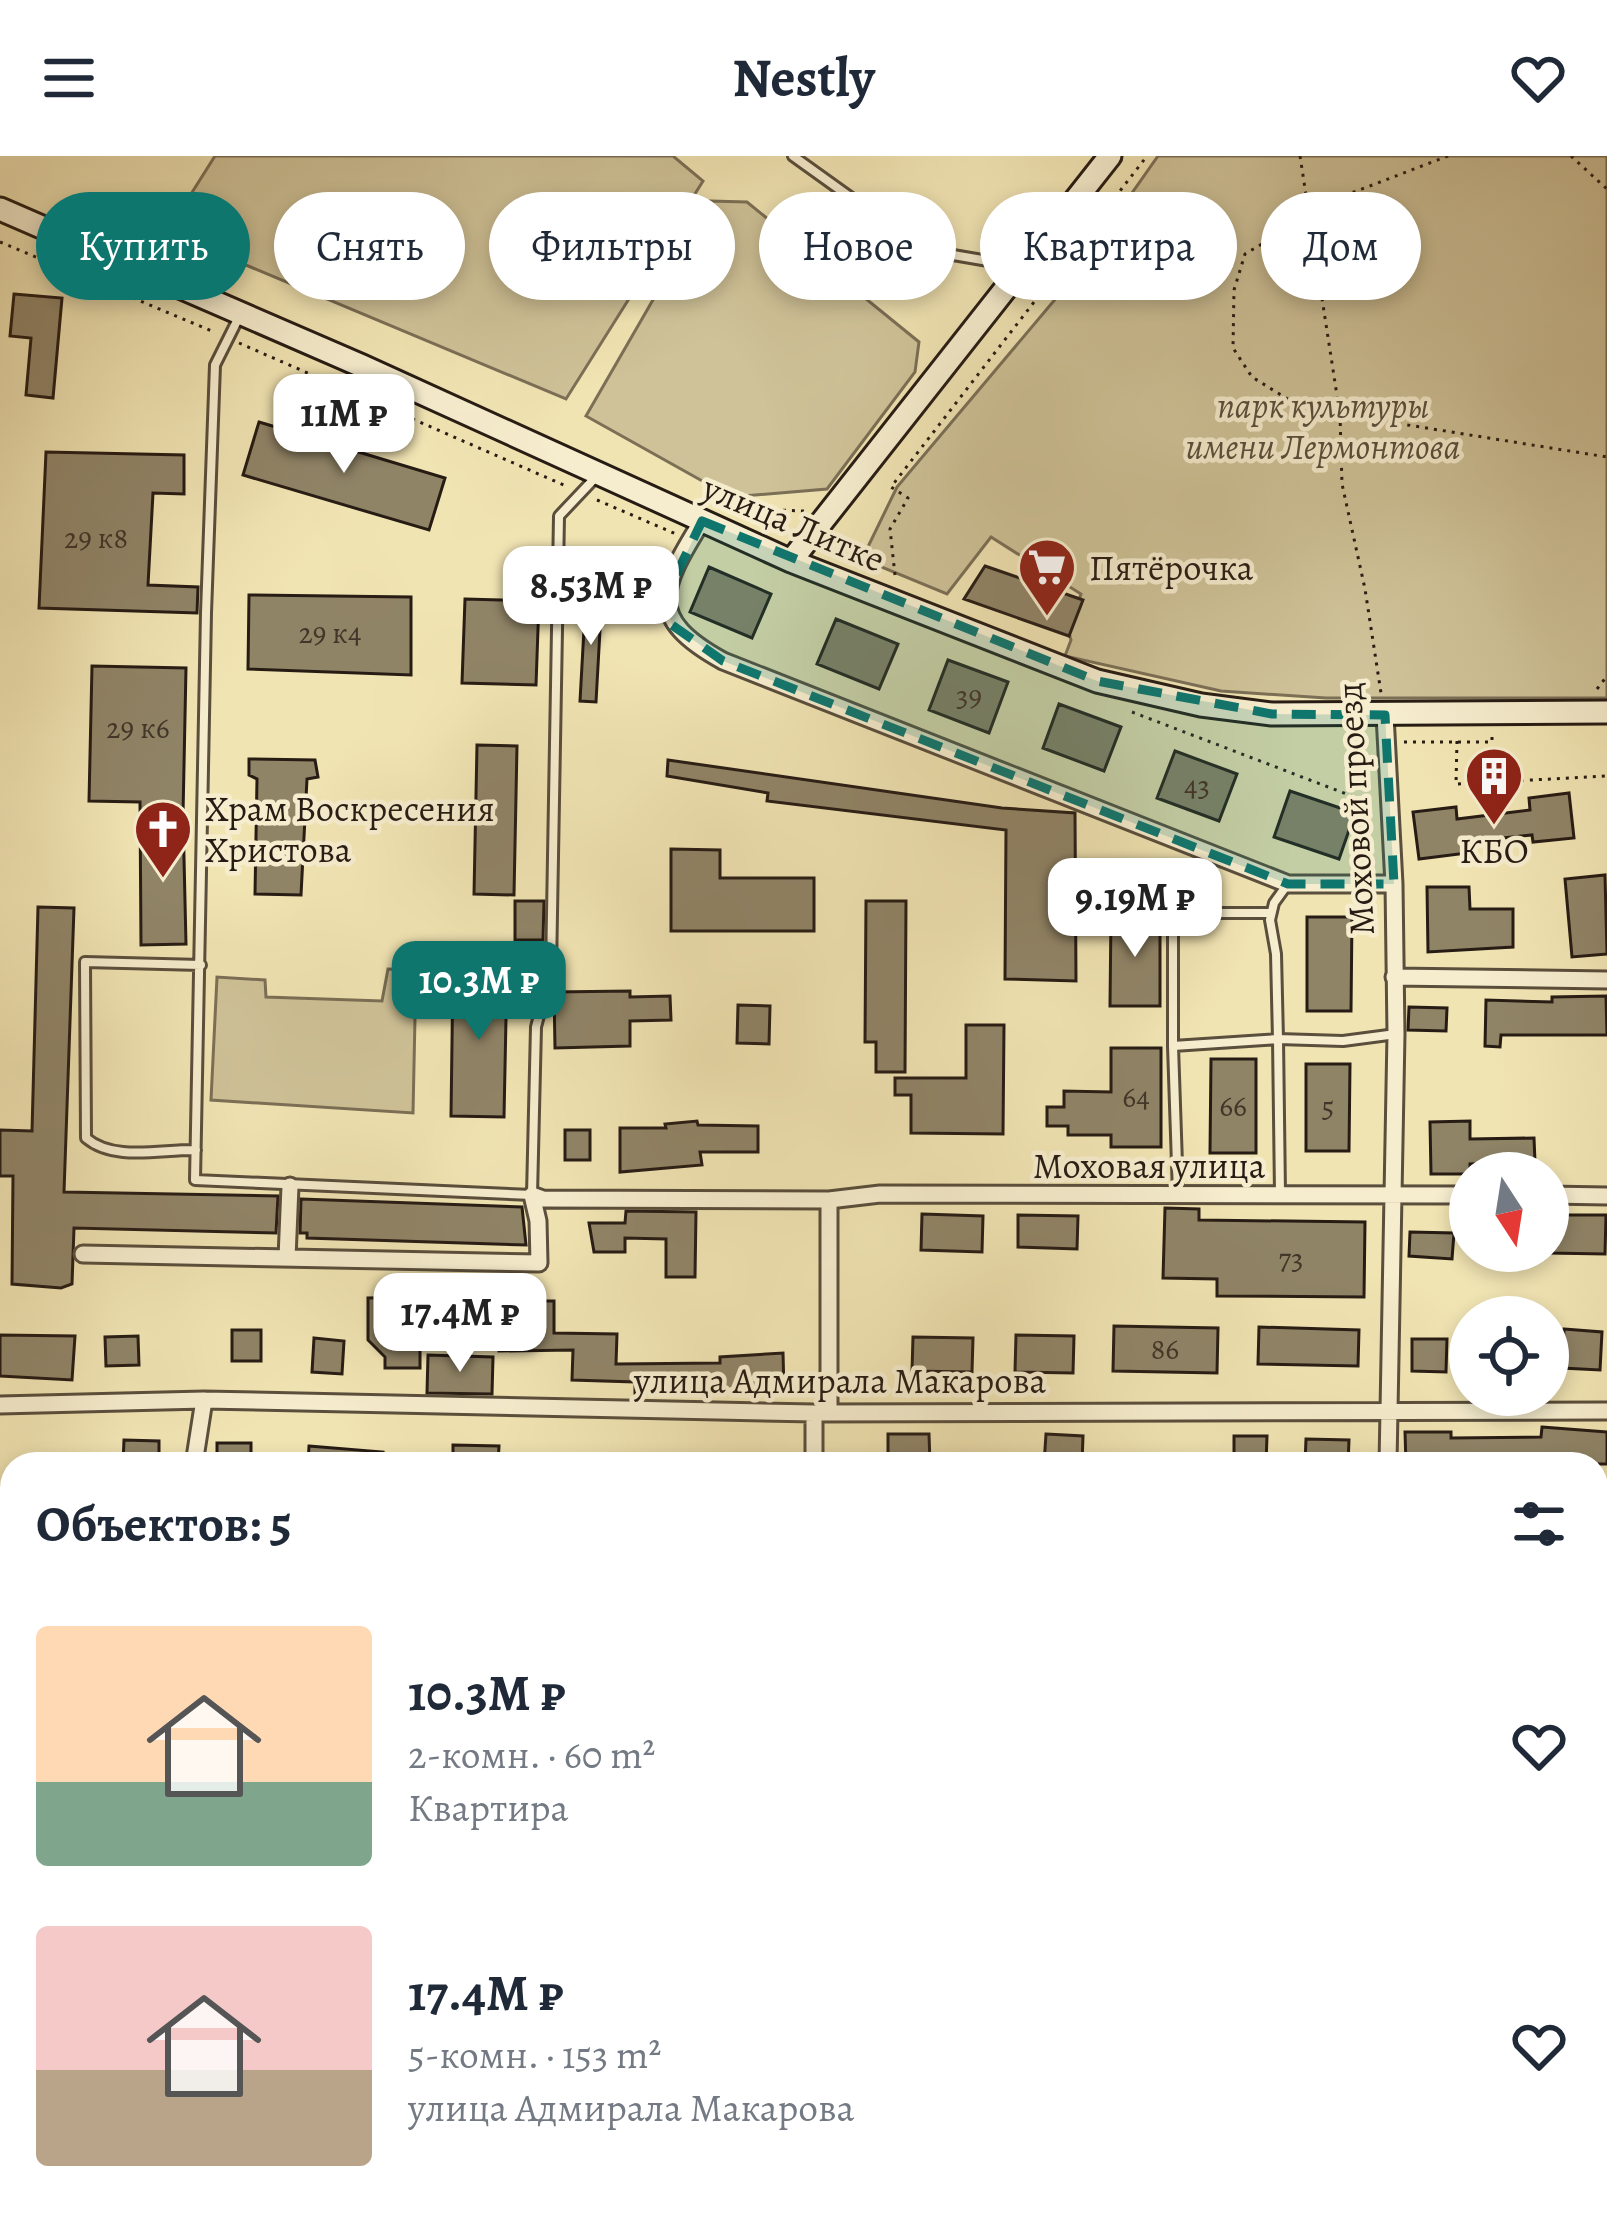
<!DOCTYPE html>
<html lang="ru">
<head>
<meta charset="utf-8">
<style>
  :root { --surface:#fff; --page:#f2f2f3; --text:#1f2937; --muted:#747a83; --accent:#0f766e }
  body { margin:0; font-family:Alegreya,serif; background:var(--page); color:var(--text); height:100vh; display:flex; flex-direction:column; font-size:45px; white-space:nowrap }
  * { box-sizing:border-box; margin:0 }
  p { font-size:39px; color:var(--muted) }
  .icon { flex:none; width:66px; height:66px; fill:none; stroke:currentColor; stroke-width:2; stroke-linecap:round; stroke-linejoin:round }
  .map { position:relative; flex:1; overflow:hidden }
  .sheet { position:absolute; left:0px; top:1296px; width:1608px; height:768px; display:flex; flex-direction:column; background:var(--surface); border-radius:36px 36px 0 0; box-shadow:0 6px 18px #0003 }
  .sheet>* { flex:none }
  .guide { position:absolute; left:36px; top:36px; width:1536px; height:108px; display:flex; gap:24px }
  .needle { width:78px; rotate:168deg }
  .fabs { position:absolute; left:1449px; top:996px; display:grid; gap:24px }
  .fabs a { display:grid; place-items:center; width:120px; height:120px; border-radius:50%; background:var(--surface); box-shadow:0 6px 18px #0003; font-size:60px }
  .price { position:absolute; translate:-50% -102px; padding:0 27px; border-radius:24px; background:#fff; color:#222; font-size:39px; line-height:78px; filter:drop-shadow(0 3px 6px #0008) }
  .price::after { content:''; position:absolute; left:50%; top:72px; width:36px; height:27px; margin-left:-18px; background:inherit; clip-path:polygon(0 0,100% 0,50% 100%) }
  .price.active { background:var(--accent); color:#fff }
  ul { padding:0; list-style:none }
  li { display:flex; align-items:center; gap:36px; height:300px; padding:0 36px }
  li span { display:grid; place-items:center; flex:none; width:336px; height:240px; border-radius:12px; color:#555 }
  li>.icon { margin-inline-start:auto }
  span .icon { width:144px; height:144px; fill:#fffc; stroke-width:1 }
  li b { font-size:51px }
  h2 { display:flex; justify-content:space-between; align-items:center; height:144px; padding:0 36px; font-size:51px }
  .pill { padding:0 42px; border-radius:54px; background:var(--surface); box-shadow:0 6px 18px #0003; font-size:42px; line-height:108px }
  .pill.active { background:var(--accent); color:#fff }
  header { display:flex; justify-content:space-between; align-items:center; height:156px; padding:0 36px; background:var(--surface); font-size:54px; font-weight:600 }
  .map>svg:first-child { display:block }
</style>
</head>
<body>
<header><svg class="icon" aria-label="menu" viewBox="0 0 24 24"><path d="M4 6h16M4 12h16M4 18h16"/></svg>Nestly<svg class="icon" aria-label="heart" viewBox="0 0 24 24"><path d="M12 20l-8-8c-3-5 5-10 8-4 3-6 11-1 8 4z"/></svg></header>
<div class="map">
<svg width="1607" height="2064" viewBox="0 0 1607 2064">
  <rect width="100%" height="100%" fill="#f1e4b3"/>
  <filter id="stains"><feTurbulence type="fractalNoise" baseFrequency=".00167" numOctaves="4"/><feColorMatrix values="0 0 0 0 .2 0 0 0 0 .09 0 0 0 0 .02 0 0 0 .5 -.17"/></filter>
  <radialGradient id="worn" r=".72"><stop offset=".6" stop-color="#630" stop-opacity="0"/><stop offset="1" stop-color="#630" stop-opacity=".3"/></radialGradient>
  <path fill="#cfc298" stroke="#7b6f56" stroke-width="3" d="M215,0H673L703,25L566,243L167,76Z
    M1158,0H1607V542H1326L1221,535L1065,500L1071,484L1068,474L1081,438L991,381L947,438L862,403L897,331L1068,128Z
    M710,45L747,46L919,186L915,216L827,333L731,341L586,260Z
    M388,813L416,814L413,957L211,944L217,821L265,824L266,841L382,845Z
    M0,1556H12V1714H0Z"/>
  <path fill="#908467" stroke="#271c14" stroke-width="3" d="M14,138L62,142L53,242L26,239L31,182L10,180Z
    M259,266L445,322L429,374L243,319Z
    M46,296L184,299V338L153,337L148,429L198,431L197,457L39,452Z
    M985,410L1083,444L1069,480L964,443Z
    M709,411L771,438L752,482L690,456Z
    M586,437L602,438L596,546L580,545Z
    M249,439L411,441V519L248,513Z
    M465,443L539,445L536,529L462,527Z
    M836,463L898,488L879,533L817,508Z
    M948,504L1008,526L989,577L929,554Z
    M92,510L186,512L183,659L186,788L141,789L140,646L89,645Z
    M1059,548L1121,571L1104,615L1043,592Z
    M477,589L517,590L514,739L474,738Z
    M1175,595L1237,618L1219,665L1157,642Z
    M249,603L315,604L318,621L307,623L301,739L255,738L257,623L249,619Z
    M668,604L1002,652L1075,657L1076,825L1005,823L1006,674L767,645L768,637L667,620Z
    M1290,635L1355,657L1339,703L1274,681Z
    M1569,637L1574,682L1533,686L1532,679L1465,686L1467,697L1419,703L1413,656L1456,651L1457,663L1530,654L1529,642Z
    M671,693L720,694V722H814V775H671Z
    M1605,719L1607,798L1572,801L1565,723Z
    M1427,731H1469L1470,753H1513V791L1428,796Z
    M515,745H544L543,784H515Z
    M866,745H906L905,916H876V886H865Z
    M38,751L74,752L64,1036L278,1040L276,1077L74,1072L72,1128L61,1132L12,1128L13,1020H0V974L32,975Z
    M1111,758L1160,759V850H1110Z
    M1307,761H1352L1351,855H1307Z
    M453,813H507L504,961L451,960Z
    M630,835V841L670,840L671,864L630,865V890L555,892L554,836Z
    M1606,840L1607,879H1501L1500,891L1485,890L1486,844L1552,846V841Z
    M738,849L770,850L769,888L737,887Z
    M1409,851L1447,852L1446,875L1408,874Z
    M966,869H1004L1003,978L911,977V939H895V922H966Z
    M1111,892H1161V991H1111V979H1068V970H1047V951H1064V935L1111,936Z
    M1211,903H1256V997H1210Z
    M1306,908H1350L1349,995H1306Z
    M697,965L698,969L758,970V996H700L702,1009L620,1016V972H666L665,968Z
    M1470,965V983L1534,982L1535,1006L1470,1008V1018H1431L1430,966Z
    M565,974H590V1004H565Z
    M301,1043L522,1051L526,1089L307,1082V1077H300Z
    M1165,1052L1199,1053V1064L1365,1066L1364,1141L1217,1140V1123L1163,1122Z
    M626,1055L696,1056L695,1121H666V1083L625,1082V1096H594L589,1067H625Z
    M922,1058L983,1060L982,1096L921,1094Z
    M1018,1059L1078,1060L1077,1093L1018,1091Z
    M1548,1059H1606L1605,1098L1548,1097Z
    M1410,1076L1454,1077L1452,1103L1409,1100Z
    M420,1141V1212H385V1201L368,1184V1142Z
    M498,1145H554V1177L617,1178L616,1208L720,1207V1201L783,1197L784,1235L635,1237V1226L572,1224L573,1194L499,1195Z
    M1114,1170L1218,1172L1217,1217L1113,1215Z
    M1259,1171L1359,1174L1358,1210L1258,1208Z
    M1564,1173L1602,1176L1600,1214L1562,1212Z
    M232,1174H261V1205H232Z
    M0,1179L75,1180L72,1224L0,1220Z
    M1016,1179L1074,1180L1073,1217L1015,1216Z
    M138,1180L139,1209L106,1210L105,1181Z
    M913,1181L973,1182L972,1216L912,1215Z
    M314,1182L344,1185L342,1218L312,1216Z
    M1412,1183H1447L1446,1216L1412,1215Z
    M428,1199L493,1201L492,1238L427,1237Z
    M1542,1271L1607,1276V1308H1406L1405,1276H1451V1282L1541,1281Z
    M888,1278H929L930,1308H888Z
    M1046,1278L1083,1280L1082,1308H1044Z
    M1234,1280H1267L1266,1308H1234Z
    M1306,1283L1349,1284L1348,1308H1305Z
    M124,1284L159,1285V1308H123Z
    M217,1287H251V1308H217Z
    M453,1289L499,1290L498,1308H453Z
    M309,1290L383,1296L382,1308H308Z"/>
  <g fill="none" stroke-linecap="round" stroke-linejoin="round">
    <defs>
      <path id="lane" d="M793,0L924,94L994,106L1014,119
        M240,159L215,209L206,457L195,1024L532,1039L536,871L551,814L559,360L594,323
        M1287,729L1274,747L1270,764L1276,798L1278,883L1343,885L1396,878
        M1271,757H1173V890L1278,883L1280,1038
        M1173,890L1178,1038
        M196,994C162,993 114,1006 86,982L85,806L201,809
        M977,2052L978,2064"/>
      <path id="street" d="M702,365C660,433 645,462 723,505L1288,728H1394
        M1385,559L1394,728L1396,878L1388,1308
        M1394,821L1607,824
        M1548,1039L1607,1040
        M83,1098L539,1107L538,1065L532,1039L543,1043L829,1044L880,1038L1470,1039
        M287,1102L290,1030
        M0,1249L204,1244L814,1257L1607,1255
        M829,1255V1044
        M814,1257V1308
        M194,1308L204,1244
        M0,1470L12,1471
        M1596,1471H1607
        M1596,1693H1607
        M445,2052L461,2064
        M223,2064L228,2052"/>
      <path id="secondary" d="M0,53L362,210L791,405L1097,525L1201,549L1272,558L1607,556
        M791,405L1110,0"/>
    </defs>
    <use href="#lane" stroke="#5a4e3c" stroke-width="14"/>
    <use href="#street" stroke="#5a4e3c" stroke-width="21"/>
    <use href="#secondary" stroke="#271c14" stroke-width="27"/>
    <path stroke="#271c14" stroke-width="3" stroke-dasharray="3 6" stroke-linecap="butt" d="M1300,0L1340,259L1342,328L1365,433L1381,537
      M1448,0L1341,41L1245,98L1234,134L1233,192L1252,221L1302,252L1607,301
      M1571,0L1607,33
      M0,86L214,176
      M239,187L566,330
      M597,344L676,378
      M729,352L804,355
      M895,419L890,373L908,342L891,331L1147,0
      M1597,533L1607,520
      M1132,556L1370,647
      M1457,585L1456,628L1607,620
      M1404,586H1492V575"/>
    <use href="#lane" stroke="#f6edce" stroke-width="8"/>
    <use href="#street" stroke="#f6edce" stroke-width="15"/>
    <use href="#secondary" stroke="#f6edce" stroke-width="21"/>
    <defs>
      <path id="rail" d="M0,1793H12
        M1596,1796H1607"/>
    </defs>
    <use href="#rail" stroke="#271c14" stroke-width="10"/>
    <use href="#rail" stroke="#f6edce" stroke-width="6" stroke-dasharray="18" stroke-linecap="butt"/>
  </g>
  <path fill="#0f766e" fill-opacity="0.2" stroke="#0f766e" stroke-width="9" stroke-dasharray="24 15" stroke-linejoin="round" d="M702,365L1097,525L1272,558L1385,559L1394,728H1288L723,505L672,469L666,440Z"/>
  <defs>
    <symbol id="supermarket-pin" viewBox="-11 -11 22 30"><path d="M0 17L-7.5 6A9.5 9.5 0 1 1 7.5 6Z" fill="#8f2418" stroke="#f6edce"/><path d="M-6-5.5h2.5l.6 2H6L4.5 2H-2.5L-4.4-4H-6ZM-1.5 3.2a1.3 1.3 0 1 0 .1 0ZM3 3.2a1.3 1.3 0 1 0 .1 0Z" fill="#fff"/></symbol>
    <symbol id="building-pin" viewBox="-11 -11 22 30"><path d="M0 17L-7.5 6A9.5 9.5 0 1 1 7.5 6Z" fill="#8f2418" stroke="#f6edce"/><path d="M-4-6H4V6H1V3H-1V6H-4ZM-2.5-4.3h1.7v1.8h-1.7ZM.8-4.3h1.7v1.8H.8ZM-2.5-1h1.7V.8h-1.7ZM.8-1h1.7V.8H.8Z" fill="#fff"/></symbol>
    <symbol id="church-pin" viewBox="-11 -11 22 30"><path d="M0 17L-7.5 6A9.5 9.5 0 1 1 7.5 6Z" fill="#8f2418" stroke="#f6edce"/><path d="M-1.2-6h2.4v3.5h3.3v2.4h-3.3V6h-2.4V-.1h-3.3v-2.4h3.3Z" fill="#fff"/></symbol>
  </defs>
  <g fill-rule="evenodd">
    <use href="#supermarket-pin" x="1014" y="378" width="66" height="90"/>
    <use href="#building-pin" x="1461" y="587" width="66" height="90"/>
    <use href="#church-pin" x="130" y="640" width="66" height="90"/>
  </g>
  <g text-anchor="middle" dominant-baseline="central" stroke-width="9" stroke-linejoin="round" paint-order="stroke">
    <g font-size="30" fill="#413629">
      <text x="96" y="382">29 к8</text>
      <text x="330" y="477">29 к4</text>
      <text x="969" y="540">39</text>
      <text x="138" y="572">29 к6</text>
      <text x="1197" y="630">43</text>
      <text x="1136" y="941">64</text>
      <text x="1233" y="950">66</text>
      <text x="1328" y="951">5</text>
      <text x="1291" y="1103">73</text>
      <text x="1165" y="1193">86</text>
    </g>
    <g font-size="36" font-style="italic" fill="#594e3c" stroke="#f6edce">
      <text x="1323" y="249">парк культуры<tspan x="1323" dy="41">имени Лермонтова</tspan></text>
    </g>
    <g font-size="36" fill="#271c14" stroke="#f6edce">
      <text transform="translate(794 367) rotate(23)">улица Литке</text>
      <text transform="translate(1355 653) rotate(-93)">Моховой проезд</text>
      <text x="1149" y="1009">Моховая улица</text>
      <text x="840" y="1224">улица Адмирала Макарова</text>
    </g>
    <g font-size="36" fill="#271c14" stroke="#f6edce" text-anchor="start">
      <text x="1089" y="411">Пятёрочка</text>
      <text x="205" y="652">Храм Воскресения<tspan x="205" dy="41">Христова</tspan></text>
      <text x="1494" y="694" text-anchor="middle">КБО</text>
    </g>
  </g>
  <rect width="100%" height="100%" filter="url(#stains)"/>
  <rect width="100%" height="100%" fill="url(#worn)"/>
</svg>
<div class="fabs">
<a><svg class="needle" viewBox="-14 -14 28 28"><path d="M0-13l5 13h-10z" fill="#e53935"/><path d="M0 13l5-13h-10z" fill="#747a83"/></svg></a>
<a><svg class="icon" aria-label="locate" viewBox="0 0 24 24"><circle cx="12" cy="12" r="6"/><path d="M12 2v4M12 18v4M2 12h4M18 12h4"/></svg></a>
</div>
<b class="price" style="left:344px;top:320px">11M ₽</b>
<b class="price" style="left:591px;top:492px">8.53M ₽</b>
<b class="price" style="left:1135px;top:804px">9.19M ₽</b>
<b class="price active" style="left:479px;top:887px">10.3M ₽</b>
<b class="price" style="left:460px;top:1219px">17.4M ₽</b>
<div class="guide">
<a class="pill active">Купить</a>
<a class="pill">Снять</a>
<a class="pill">Фильтры</a>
<a class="pill">Новое</a>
<a class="pill">Квартира</a>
<a class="pill">Дом</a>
</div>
<section class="sheet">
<h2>Объектов: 5<svg class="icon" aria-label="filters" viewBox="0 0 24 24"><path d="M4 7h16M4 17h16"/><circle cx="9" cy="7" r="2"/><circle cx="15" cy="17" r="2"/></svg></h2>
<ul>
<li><span style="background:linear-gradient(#ffd9b3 65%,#7fa58c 0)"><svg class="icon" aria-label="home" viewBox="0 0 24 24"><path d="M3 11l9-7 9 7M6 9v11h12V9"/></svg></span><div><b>10.3M ₽</b><p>2-комн. · 60 m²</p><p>Квартира</p></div><svg class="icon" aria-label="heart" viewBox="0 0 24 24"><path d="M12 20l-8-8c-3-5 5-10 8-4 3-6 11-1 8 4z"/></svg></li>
<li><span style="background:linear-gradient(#f6c9c9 60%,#b9a48a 0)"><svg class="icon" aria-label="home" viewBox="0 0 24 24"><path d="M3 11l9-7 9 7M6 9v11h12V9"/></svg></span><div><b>17.4M ₽</b><p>5-комн. · 153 m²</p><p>улица Адмирала Макарова</p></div><svg class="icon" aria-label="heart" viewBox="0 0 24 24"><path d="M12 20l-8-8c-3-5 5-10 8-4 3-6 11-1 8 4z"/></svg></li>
</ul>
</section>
</div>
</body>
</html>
